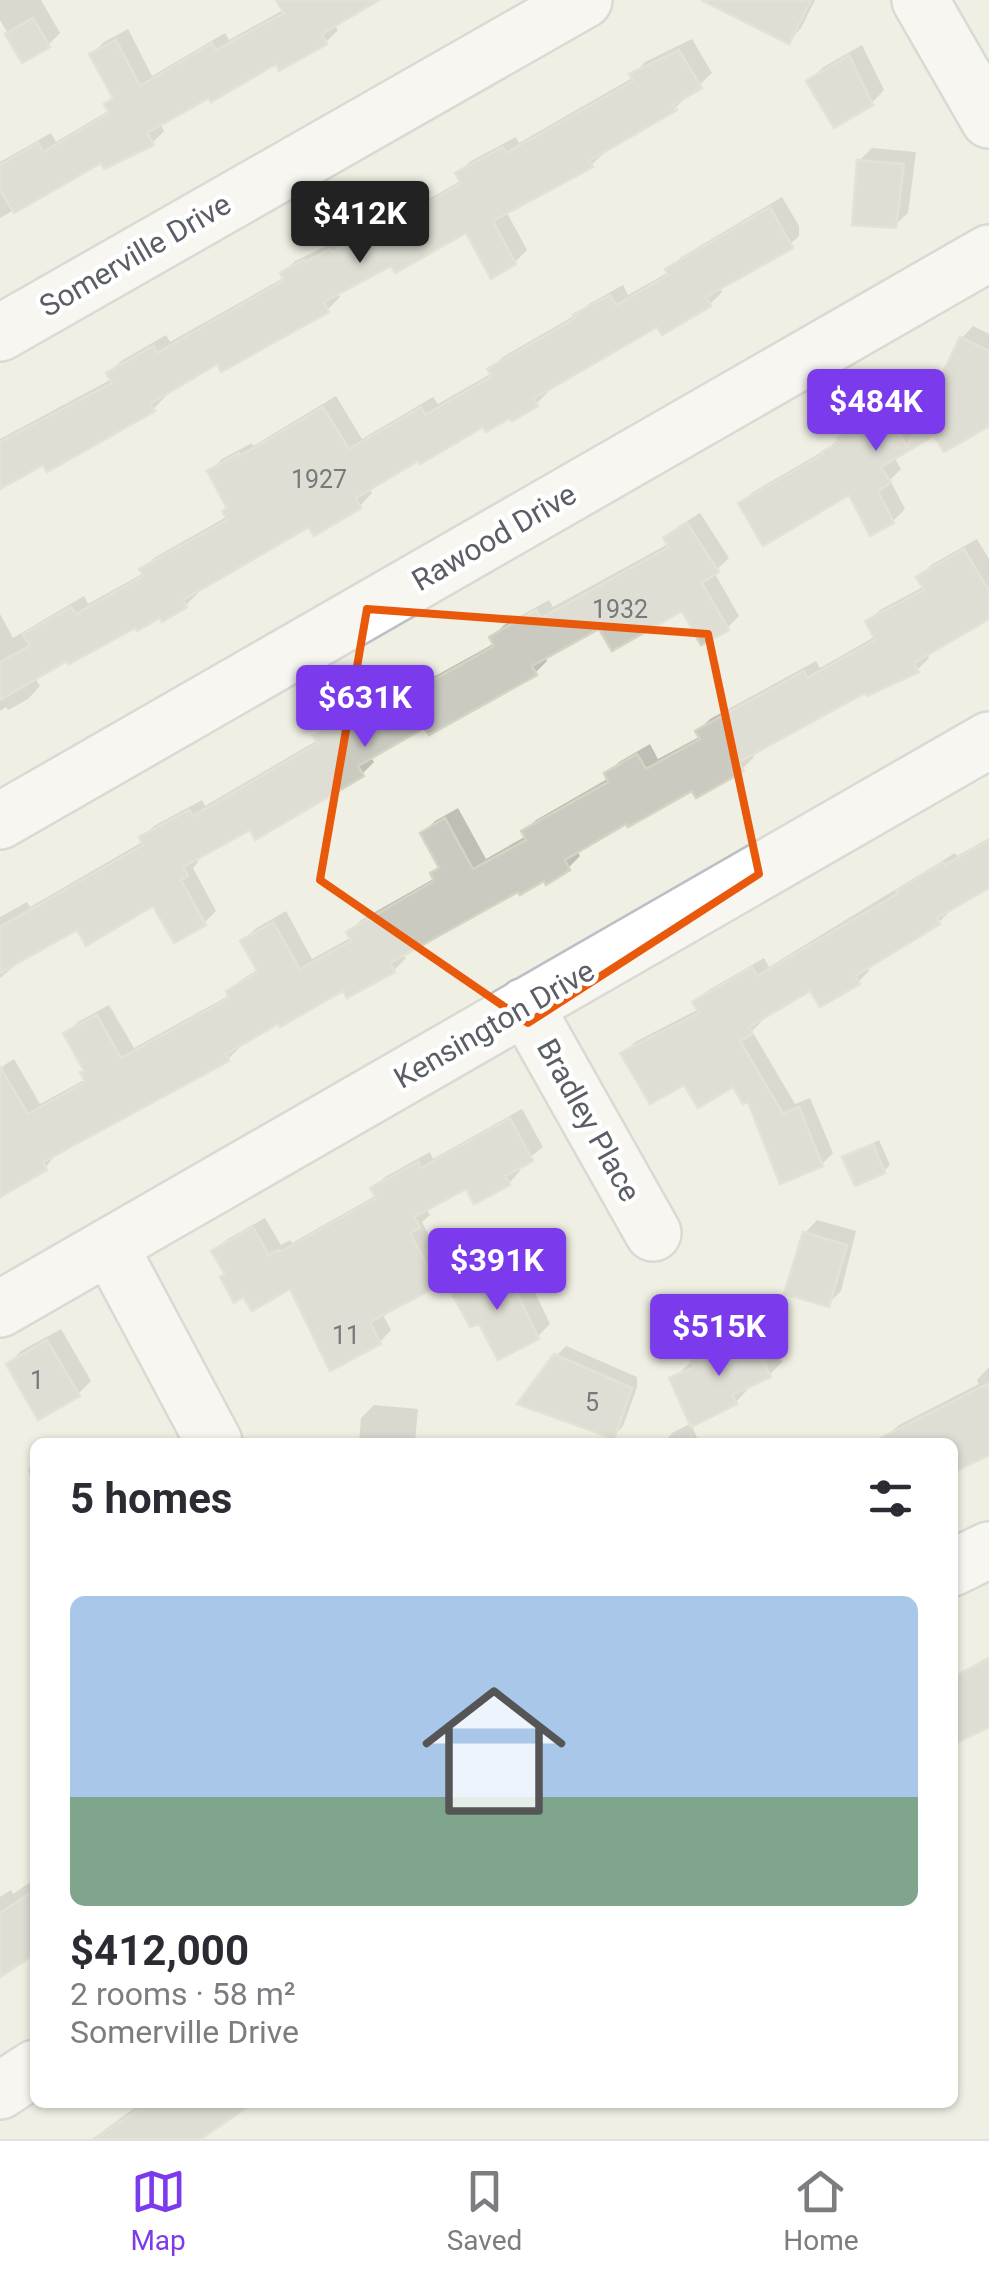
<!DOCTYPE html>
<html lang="en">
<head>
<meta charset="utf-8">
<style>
  :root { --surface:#fff; --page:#f2f2f3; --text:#2b2b33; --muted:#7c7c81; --line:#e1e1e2; --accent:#7c3aed }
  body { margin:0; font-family:Roboto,sans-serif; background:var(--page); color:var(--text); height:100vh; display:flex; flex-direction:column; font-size:38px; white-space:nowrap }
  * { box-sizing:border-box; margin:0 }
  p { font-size:32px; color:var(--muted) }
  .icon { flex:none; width:55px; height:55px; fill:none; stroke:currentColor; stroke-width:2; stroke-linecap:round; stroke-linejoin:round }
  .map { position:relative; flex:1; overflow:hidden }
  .panel { position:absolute; left:30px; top:1438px; width:928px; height:670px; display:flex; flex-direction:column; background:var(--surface); border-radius:15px; box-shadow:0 2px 8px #0004 }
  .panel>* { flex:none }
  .price { position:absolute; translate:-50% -85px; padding:0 22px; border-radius:10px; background:var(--accent); color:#fff; font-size:32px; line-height:65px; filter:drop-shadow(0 2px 5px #0008) }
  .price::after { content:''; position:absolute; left:50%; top:60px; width:30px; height:22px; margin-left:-15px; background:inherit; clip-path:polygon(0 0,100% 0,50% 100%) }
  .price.on { background:#222; color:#fff }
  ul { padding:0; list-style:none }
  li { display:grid; align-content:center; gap:20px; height:530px; padding:0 40px }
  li+li { border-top:2px solid var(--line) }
  li span { display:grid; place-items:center; height:310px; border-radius:15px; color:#555 }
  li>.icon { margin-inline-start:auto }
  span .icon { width:180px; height:180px; fill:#fffc; stroke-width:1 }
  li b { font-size:42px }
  h2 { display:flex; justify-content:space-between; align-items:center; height:120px; padding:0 40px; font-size:42px }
  .tabs { display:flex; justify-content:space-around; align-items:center; height:140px; border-top:2px solid var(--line); background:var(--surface); font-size:28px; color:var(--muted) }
  .tabs a { display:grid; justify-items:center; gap:5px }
  .tabs .on { color:var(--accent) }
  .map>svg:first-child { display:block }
</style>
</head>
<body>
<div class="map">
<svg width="989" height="2139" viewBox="0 0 989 2139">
  <rect width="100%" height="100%" fill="#f0efe3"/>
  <path fill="#0003" d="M0,0H41L60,33L48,45L23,60L0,20Z
    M286,0H378L334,24L338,30L326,42L277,61L160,124L164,131L152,143L102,160L0,218V162L51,133L56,142L110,110L107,104L115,96L92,54L104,42L128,29L152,76L225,33L229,40L285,9Z
    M741,0H815L801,28L789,41Z
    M692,39L712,73L675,108L602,150L604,153L591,165L506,211L527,250L515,262L467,229L392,262L337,292L340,297L327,310L218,361L163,393L165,397L153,409L44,461L0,486V439L112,379L109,374L121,361L166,335L170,342L285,277L283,273L295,261L343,238L344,241L407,207L410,210L462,180L458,173L471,161L516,137L519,143L634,77L633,75L645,62Z
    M862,45L884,90L872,103L810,81L822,68Z
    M872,148L916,152L908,213L895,225L859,161Z
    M782,197L799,226V236L786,248L719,286L722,292L710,304L658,323L546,388L548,392L536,404L484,424L419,457L369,488L372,493L360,506L315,532L310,524L196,589L198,593L186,605L136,625L35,678L40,686L28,699L8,710L6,707L0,711V614L13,638L84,596L88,604L144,573L142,570L154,558L228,516L229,507L210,471L222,459L252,443L253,446L336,396L362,439L433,397L438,404L492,373L490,369L503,357L579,313L589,304L623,285L628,295L669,272L680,258Z
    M973,326L989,334V428L987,424L935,433L894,457L901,469L890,480L905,509L893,521L871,533L850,492L741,504L753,492L829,448L852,426L898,400L917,432L962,338Z
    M700,513L729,558L714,572L739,616L727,628L683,607L600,625L545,656L547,661L535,673L425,724L370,756L374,762L362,774L250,827L196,858L198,862L193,868L216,911L204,923L154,903L78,926L23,959L0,978V917L27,902L30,907L144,841L142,838L154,826L202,800L205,806L318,740L317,737L329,725L351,712L353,715L376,702L379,707L495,643L492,637L504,625L549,600L553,607L670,543L667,538L679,526Z
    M977,539L989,559V616L926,652L929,658L917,670L866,689L752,752L754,757L742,769L693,788L627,821L577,850L580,856L568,868L519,888L403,953L406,958L394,970L344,988L279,1021L238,1044L240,1047L228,1059L56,1154L45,1168L0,1194V1068L14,1059L40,1104L86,1079V1070L66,1034L78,1022L109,1005L134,1048L230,995L229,992L241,980L259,969L243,941L255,929L286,911L312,959L352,937L349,932L361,920L435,878L433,874L441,866L423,833L435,821L458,808L486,859L526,836L524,832L536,820L609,778L607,774L619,762L650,744L658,759L701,736L698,731L710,719L816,661L820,668L876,636L868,622L880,610L925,586L920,577L931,565Z
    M989,838V891L986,887L949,908L950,911L939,922L866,966L869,971L858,982L811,988L760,1017L762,1021L752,1031L795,1104L810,1098L833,1153L822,1164L734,1083L685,1082L624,1054L635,1042L699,1009L695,1002L707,991L764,958L769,967L955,853L957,856Z
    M522,1109L543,1147L517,1167L520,1171L509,1183L475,1201L466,1186L426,1208L430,1215L422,1222L448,1272L436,1284L382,1313L391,1330L380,1342L291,1285L227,1273L215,1251L226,1240L265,1218L281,1245L290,1240L292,1243L377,1195L373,1188L385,1177L430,1152L433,1159Z
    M879,1140L890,1165L884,1171L845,1158Z
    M817,1220L856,1231L841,1291L828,1304L805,1233Z
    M517,1255L550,1324L537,1337L480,1320L455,1294L468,1281Z
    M763,1322L782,1362L769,1375L746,1386L748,1389L736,1402L691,1424L699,1442H665L672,1433L692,1423L672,1379L706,1349Z
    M61,1329L91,1381L78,1394L9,1364L21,1351Z
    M566,1346L637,1377V1387L623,1426L613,1436L556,1356Z
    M989,1367V1450L952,1442H880L899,1425L979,1384L977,1380Z
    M374,1405L418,1409L415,1442H359L361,1418Z
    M35,1463V1490L28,1470Z
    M35,1879V1950L0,1974V1897L11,1890L13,1894Z
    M143,2102H240L183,2139H92Z"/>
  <path fill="#cacac0" stroke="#d5d3c1" stroke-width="2.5" d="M276,0H379L322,34L327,44L279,71L276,64L211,102L209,98L147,133L154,145L104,169L101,163L14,213L0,190V165L38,143L43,152L109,113L104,104L113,98L89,54L116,40L140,86L212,43L216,50L284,13Z
    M701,0H811L789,44Z
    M33,18L50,47L22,63L5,34Z
    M679,50L702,88L673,105L677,110L589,161L593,167L493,221L516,264L491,279L466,233L395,273L391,266L324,302L329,312L221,372L217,364L150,404L155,411L47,472L43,465L0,489V442L112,383L106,373L153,346L157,353L284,280L280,273L303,260L305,262L330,249L332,252L394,217L397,221L461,183L455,173L503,147L506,153L633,81L629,74Z
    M849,55L873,105L834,128L806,81Z
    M857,160L904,164L896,228L852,225Z
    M770,207L793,248L706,297L711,306L662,335L657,327L533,399L538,406L512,421L510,418L486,432L483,427L420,464L418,461L356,498L361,508L314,536L309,527L183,600L187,607L162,622L160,618L137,631L135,628L69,664L67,661L0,700V662L30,646L23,634L71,607L76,614L143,576L139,569L227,520L222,511L227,508L207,471L239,453L240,456L323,407L349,449L421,407L425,415L492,376L487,369L575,318L573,315L610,295L616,305L668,275L665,269Z
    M960,337L989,351V426L944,452L934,436L881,467L891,483L878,491L894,523L870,536L849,495L763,546L738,503L823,454L822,452L839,442L837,438L886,410L907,447Z
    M687,523L719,572L702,583L729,630L701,645L682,611L612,651L599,629L532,666L537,675L429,735L424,728L358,766L364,776L255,840L250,830L183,867L188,876L181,880L206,925L174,943L153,906L86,946L77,930L0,973V927L143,845L139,837L189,810L193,816L318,743L313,736L338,722L340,725L363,712L366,718L494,646L489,637L536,610L541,618L669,547L663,538Z
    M964,549L989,591V619L914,663L919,672L867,696L865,693L739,762L744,771L696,798L692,791L628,827L626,824L565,860L570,870L546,885L544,881L520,895L518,892L390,963L395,972L347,998L343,991L280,1027L278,1024L226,1054L229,1061L43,1162L47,1170L0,1197V1067L28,1114L85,1082L80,1072L84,1071L63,1033L78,1025L97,1015L121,1058L229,998L226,991L258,972L240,941L273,922L300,969L351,941L346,932L434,881L430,873L439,868L420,833L445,818L473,869L526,840L521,831L608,782L604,773L637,754L646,769L700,739L695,731L804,671L807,678L875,640L865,621L924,590L916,577Z
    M989,840V888L937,918L940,924L855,976L860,984L820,1007L810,991L749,1027L753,1034L740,1041L783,1114L799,1107L823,1166L780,1184L748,1102L743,1104L733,1087L698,1108L684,1085L650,1104L620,1053L699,1013L692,1002L752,967L757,976L897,894L896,891L943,862L945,865Z
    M510,1118L533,1161L505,1176L510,1185L474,1204L466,1189L414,1217L420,1228L410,1233L438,1286L370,1322L381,1344L330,1371L290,1289L252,1311L243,1297L234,1303L220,1277L225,1274L211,1251L253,1227L269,1255L278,1250L280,1252L376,1198L370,1188L418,1162L421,1168Z
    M873,1144L885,1173L855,1186L842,1157Z
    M803,1232L847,1245L829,1307L784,1294Z
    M504,1266L539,1339L498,1360L479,1324L470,1327L452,1294Z
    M750,1333L771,1377L732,1395L737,1404L691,1427L669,1378L694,1367L691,1361Z
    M47,1340L80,1396L38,1420L6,1364Z
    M554,1354L632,1388L614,1439L517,1404Z
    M989,1383V1455L952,1473V1442H873Z
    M989,1658V1727L952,1745V1678Z
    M35,1890V1954L0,1977V1913Z
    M150,2102H254L201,2139H94Z"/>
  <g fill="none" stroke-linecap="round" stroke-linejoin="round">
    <defs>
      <path id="minor" d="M920,0L989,120
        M0,333L584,0
        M0,821L989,253
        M525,1006L653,1233
        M110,1247L214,1442
        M0,1309L989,740
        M952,1568L989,1550
        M0,2091L35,2068"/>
    </defs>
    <use href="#minor" stroke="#bdbfc6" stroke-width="60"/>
    <use href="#minor" stroke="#fff" stroke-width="55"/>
  </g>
  <path d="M0 0H989V2139H0ZM367,609L708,634L759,874L528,1023L320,880Z" fill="#f0efe3" fill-opacity=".55" fill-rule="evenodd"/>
  <path fill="none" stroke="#e8590c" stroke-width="8" stroke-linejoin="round" d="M367,609L708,634L759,874L528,1023L320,880Z"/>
  <g text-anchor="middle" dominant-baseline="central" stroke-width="9" stroke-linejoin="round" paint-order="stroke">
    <g font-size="25" fill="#77797c">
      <text x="319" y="479">1927</text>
      <text x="620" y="609">1932</text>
      <text x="346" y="1335">11</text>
      <text x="37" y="1380">1</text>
      <text x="592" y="1402">5</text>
    </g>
    <g font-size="30" fill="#5b5e66" stroke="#fff">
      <text transform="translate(135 255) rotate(-30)">Somerville Drive</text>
      <text transform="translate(494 537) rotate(-30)">Rawood Drive</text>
      <text transform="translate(494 1024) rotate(-30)">Kensington Drive</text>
      <text transform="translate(589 1120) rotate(61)">Bradley Place</text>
    </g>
  </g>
</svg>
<b class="price on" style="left:360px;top:266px">$412K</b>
<b class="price" style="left:876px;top:454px">$484K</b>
<b class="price" style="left:365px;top:750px">$631K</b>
<b class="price" style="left:497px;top:1313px">$391K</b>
<b class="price" style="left:719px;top:1379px">$515K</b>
<section class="panel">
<h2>5 homes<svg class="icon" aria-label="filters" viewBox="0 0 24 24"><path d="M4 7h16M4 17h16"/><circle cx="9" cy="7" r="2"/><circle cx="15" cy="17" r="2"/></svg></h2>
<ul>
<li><span style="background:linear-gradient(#a9c7e8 65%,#7fa58c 0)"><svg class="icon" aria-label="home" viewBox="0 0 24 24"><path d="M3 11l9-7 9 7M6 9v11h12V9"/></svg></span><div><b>$412,000</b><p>2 rooms · 58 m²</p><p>Somerville Drive</p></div></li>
</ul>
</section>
</div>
<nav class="tabs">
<a class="on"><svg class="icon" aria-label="map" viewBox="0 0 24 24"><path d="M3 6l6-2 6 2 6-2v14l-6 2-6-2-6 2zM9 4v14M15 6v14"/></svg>Map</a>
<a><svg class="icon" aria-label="saved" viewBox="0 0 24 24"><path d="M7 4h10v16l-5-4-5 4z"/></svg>Saved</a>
<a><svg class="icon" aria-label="home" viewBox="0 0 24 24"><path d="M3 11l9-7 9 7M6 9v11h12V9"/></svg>Home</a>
</nav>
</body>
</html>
